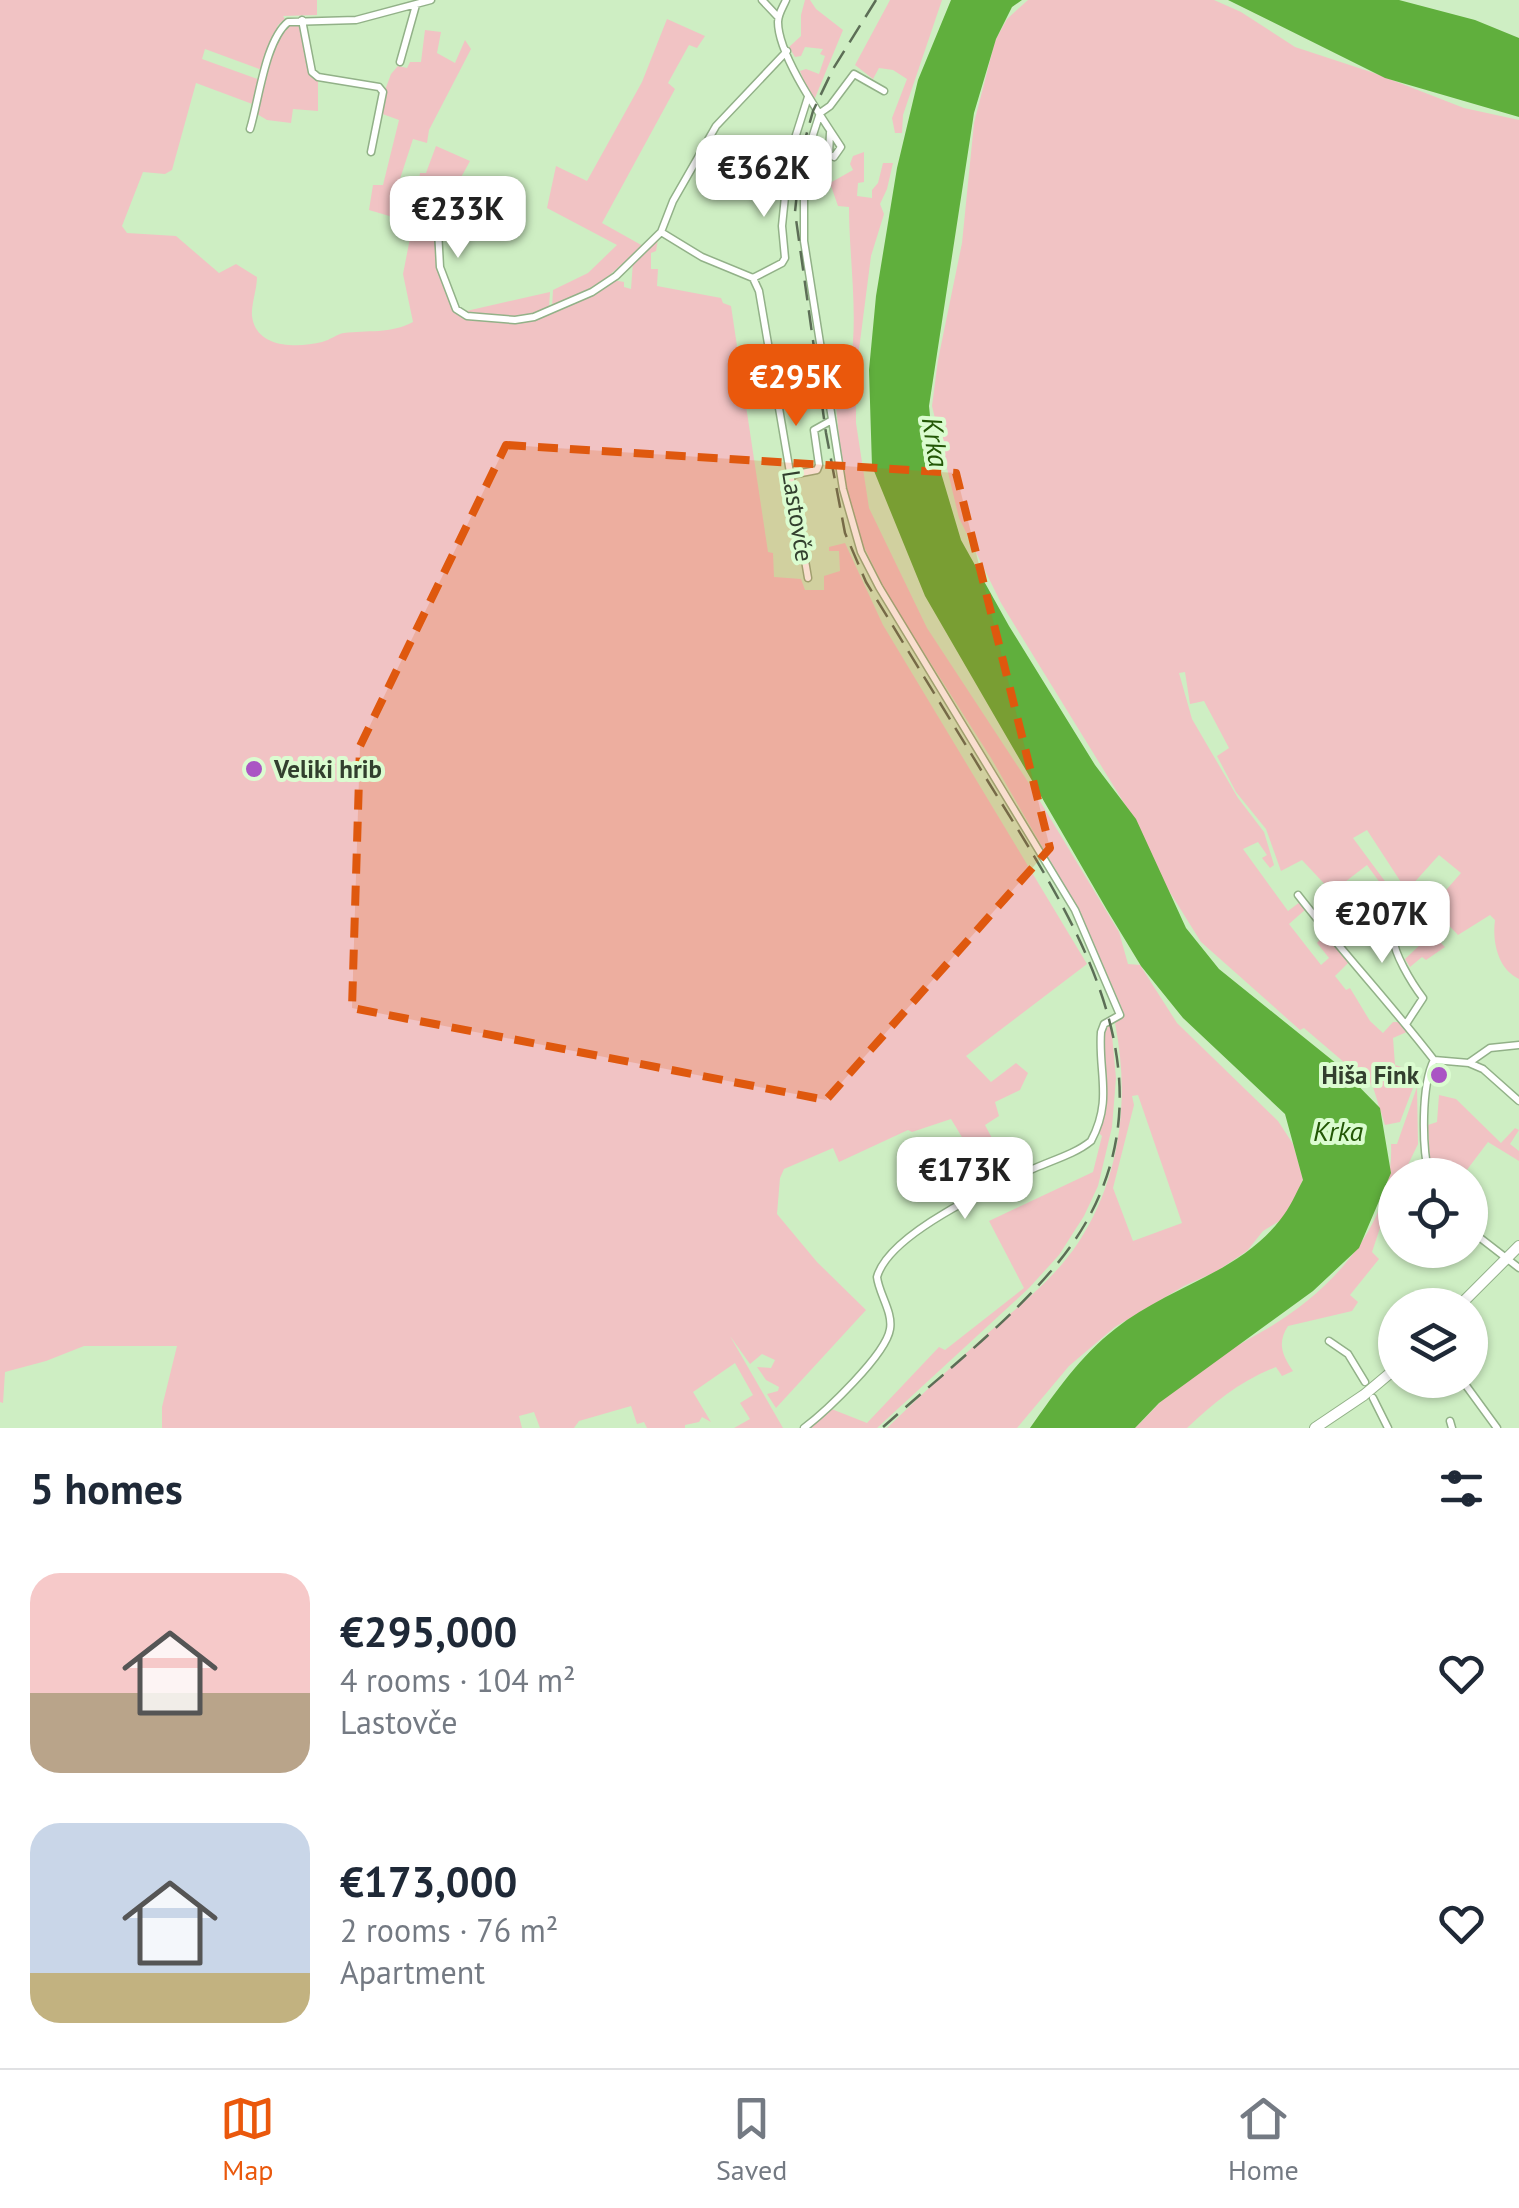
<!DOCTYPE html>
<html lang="en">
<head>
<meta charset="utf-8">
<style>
  :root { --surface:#fff; --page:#f2f2f3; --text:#1f2937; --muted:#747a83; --line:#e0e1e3; --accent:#ea580c }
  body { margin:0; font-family:"PT Sans",sans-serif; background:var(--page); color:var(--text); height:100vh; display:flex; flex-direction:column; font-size:38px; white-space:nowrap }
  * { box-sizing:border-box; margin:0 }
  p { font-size:32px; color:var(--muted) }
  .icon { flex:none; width:55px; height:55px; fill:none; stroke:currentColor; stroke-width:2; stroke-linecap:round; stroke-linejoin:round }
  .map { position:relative; height:1428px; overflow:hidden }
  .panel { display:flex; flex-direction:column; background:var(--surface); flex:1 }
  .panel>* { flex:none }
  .buttons { position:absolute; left:1378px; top:1158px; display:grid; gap:20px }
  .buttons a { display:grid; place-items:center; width:110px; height:110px; border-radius:50%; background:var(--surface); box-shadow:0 2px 8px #0004; font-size:50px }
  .price { position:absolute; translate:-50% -85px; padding:0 22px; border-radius:20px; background:#fff; color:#222; font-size:32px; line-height:65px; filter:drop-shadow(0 2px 5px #0008) }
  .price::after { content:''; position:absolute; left:50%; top:60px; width:30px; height:22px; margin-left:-15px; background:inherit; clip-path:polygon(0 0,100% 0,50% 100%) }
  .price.selected { background:var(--accent); color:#fff }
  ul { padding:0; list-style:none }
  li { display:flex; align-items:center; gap:30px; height:250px; padding:0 30px }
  li span { display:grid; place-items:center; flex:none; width:280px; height:200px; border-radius:30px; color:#555 }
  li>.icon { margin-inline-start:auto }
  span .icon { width:120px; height:120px; fill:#fffc; stroke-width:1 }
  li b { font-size:42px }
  h2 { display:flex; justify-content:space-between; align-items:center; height:120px; padding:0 30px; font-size:42px }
  .tab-bar { display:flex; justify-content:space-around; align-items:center; height:140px; border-top:2px solid var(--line); background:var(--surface); font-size:28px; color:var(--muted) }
  .tab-bar a { display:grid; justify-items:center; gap:5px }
  .tab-bar .selected { color:var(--accent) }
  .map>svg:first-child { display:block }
</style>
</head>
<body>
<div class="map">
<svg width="1519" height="1428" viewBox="0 0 1519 1428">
  <rect width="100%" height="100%" fill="#ceeec3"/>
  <path fill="#f1c3c4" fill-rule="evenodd" d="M0,0H317V15L283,16L285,19L278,25L262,70L205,49L202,59L260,80L255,105L196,83L172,170L165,174L143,172L122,226L127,233L176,236L219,273L236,264L257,277C257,289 251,305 252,316C256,349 298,348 322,342C330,340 337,334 344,333C367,330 391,334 413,322L403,274L413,223L369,210L373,185H383L399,120L377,112L391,74L398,66L407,68L410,62H421L425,30L441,32L437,53L455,63L465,40L471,49L429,130L427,143L413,139L397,188L412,192L409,212L413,222L420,173H426L436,146L470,161C463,175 454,188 447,202C432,235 432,289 462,312L550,292L549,309L533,320L588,295L613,280L624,282V287L631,289L633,262L658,239L656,251L651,253V269H658L657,286L721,298L723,303L731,306L768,552L773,553L774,577L801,579L805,590H824V576L840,571L839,551H829V547L845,543L883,625L1087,964L966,1056L991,1082L1016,1063L1028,1073L1020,1090L995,1102L999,1116L985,1125L1012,1176L991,1185L951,1119L912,1132L908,1130L839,1162L833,1148L784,1169L780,1178L777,1214L817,1262L866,1310L776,1408L767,1394L778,1391L779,1387L766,1380L757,1367L771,1368L775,1360L762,1354L750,1364L730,1336L783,1428H734L750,1419L740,1403L753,1395L735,1363L693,1392L711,1422L702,1417L699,1422L685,1425V1428H647L644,1422L637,1424L631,1406L579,1421L574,1428H540L534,1412L519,1416L522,1428H162V1407L177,1346H84L46,1361L5,1372L3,1403L0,1402Z
    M805,0H810L816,9L843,30L815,98H811L800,71L806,69L819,74L825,56L820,54L823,49L805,47L801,56L795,57L789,47L801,36V15Z
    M890,0H942L903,115L902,133H895L892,118L907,79L893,70L879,68L873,79L855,65Z
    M1028,0H1214L1241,12L1295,47L1374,73L1464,108L1519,120V979C1498,969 1492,942 1495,920L1490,915L1458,935L1438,914L1432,919L1416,906L1411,913L1445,947L1426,960L1422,957L1410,967L1405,959L1422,943C1407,917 1405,908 1373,904L1356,916L1353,913L1386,891L1367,865L1332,892L1302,860L1281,871L1266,829L1236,792L1217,756L1229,748L1204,701L1190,704L1185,672L1179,673L1192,719L1238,798L1264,832L1274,865L1270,868L1262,858L1267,855L1258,842L1243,849L1288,911L1300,902L1306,909L1289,924L1321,965L1329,958L1317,943L1325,934L1349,962L1335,976L1346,990L1350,988L1370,1021L1383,1033L1393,1022H1401L1409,1031L1393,1038L1395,1065L1419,1072L1400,1122L1385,1125L1373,1087L1304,1028L1300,1030L1201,942L1166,886L1132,816L1001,603L959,518L932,406L938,360L962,243L974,123L995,41L1007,19ZM1367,830L1410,896L1401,903L1353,838ZM1439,855L1461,873L1432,906L1411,886Z
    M667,19L705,36L697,48L689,45L668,83L675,89L602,223L643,246L598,285L552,308L553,290L588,273L617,245L547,208L556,166L587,181L642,82Z
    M299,22L310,76L318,81V111L293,109L291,123L267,120L257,114L270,59L285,25Z
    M864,152V182L858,183L857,196L872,198V190L878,183L883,163H893L887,189L880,204L884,214L871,256L856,373V423L869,508L927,628L1032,788L1119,932L1128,964L1140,965L1177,1023L1278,1121L1293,1144L1303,1179L1296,1198L1281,1220L1263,1231L1247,1251L1217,1271L1184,1286L1115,1327L1069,1366L1017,1428H887C920,1396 953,1365 987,1334C1018,1307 1055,1278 1078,1243C1121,1178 1130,1098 1115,1023L1122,1017L1121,1006L1078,909L991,758L888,596L853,524L842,467L834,386L843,371L850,367C859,316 849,259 849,207L838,206L830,183L853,170L850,164L853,156ZM1138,1095L1182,1223L1133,1241L1113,1188L1134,1105L1132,1096Z
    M1111,1024L1116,1078L1112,1127L1098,1186L1084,1216L1059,1255L1029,1288L877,1428H809L829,1408L867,1423L939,1347L945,1350L1024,1288L989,1221L1093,1172L1102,1136L1099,1133L1106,1097L1104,1029Z
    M1417,1087L1418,1144L1403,1175H1395V1199L1390,1198L1372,1252L1379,1259L1350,1295L1358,1302L1352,1311L1288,1326C1277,1343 1282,1355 1293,1371L1282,1376L1276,1367C1240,1381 1215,1402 1187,1428H1135C1155,1409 1174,1385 1197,1370C1218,1356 1241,1344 1263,1331C1330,1293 1395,1224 1391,1144H1397Z
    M1439,1095L1456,1099L1501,1143L1515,1128L1519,1130L1510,1144L1519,1151V1161L1488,1142L1463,1175H1434L1430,1165L1428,1125L1437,1122Z"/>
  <path fill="#60af3d" d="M951,0H1022L1012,7L996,39L974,113L929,406L933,446L961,540L1009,626L1095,765L1136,819L1186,928L1219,969L1337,1064L1380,1108L1391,1173L1359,1248L1313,1291L1159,1403L1135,1428H1030C1055,1393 1080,1356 1115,1329C1167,1287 1238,1274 1280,1220C1290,1208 1296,1193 1303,1180L1285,1114L1183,1018L1141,966L1107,910L925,596L872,466L869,370L876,296L897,168L918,80Z
    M1228,0H1399L1475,20L1519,38V117L1385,78Z"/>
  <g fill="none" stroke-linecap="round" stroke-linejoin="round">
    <defs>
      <path id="street" d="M762,0L778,17
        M786,0C783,7 778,14 778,22C778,56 823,119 841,147L834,157L829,154L830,133
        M302,20L312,72L318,77L379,87L383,92L371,152
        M400,62L416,5
        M820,113L830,106L854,74L884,91
        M250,129C259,100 265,41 288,22L356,20L431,0
        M419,186L412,218L438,230L440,267L456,309L467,316L515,320L534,317L592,292L616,276L661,232L673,201L716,126L787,51
        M661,232L702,257L753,278L782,263L785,258L782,226L789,157L808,97
        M753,278L759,291L808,578
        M791,475L817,470L819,465L814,430L832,420
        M1298,895C1342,952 1390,1003 1434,1060L1469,1063L1483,1069L1519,1101
        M1394,936C1391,950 1413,985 1423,998L1406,1024
        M1470,1062L1490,1048L1519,1045
        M1429,1175C1422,1148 1421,1085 1434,1060
        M1470,1230L1519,1268
        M1329,1341L1348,1354L1365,1382
        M1462,1380L1497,1428
        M1373,1398L1388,1428
        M1450,1421L1452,1428
        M804,1428C825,1412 886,1355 890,1329C893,1312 879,1294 877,1277C889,1233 994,1186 1035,1168C1053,1160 1075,1154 1091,1141C1113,1100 1098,1072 1101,1032L1104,1024L1120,1015L1075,910L879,587L861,552L843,489L804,241V163L820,113"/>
      <path id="secondary" d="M1460,1305L1519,1246
        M1315,1428L1364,1395L1395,1369"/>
    </defs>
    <use href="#street" stroke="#92b188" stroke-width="9"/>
    <use href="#secondary" stroke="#92b188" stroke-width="12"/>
    <use href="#street" stroke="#fff" stroke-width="6"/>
    <use href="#secondary" stroke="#fff" stroke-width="10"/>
    <path stroke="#5c6e56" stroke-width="2.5" stroke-dasharray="20 10" stroke-linecap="butt" d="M876,0L833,69L813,111L801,154L795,212L826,433L845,533L866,582C907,649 948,716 989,783C1071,915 1175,1068 1085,1224C1043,1297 945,1371 882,1428"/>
  </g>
  <path fill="#df580e" fill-opacity="0.2" stroke="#df580e" stroke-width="8" stroke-dasharray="20 12" stroke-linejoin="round" d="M506,445L956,473L1050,848L826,1100L352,1008L360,746Z"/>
  <g fill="#aa55c4" stroke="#dbfcd0" stroke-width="4">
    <circle cx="254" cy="769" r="10"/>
    <circle cx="1439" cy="1075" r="10"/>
  </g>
  <g text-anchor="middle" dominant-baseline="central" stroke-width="8" stroke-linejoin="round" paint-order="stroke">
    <g font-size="25" fill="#323f2e" stroke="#dbfcd0">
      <text transform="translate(798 516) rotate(81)">Lastovče</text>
    </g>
    <g font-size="25" font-weight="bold" fill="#323f2e" stroke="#dbfcd0" text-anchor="start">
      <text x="274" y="769">Veliki hrib</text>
      <text x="1419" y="1075" text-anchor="end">Hiša Fink</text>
    </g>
    <g font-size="28" font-style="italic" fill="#235706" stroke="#dbfcd0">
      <text transform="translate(936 442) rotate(81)">Krka</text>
      <text x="1338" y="1130">Krka</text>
    </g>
  </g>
</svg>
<div class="buttons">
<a><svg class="icon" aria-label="locate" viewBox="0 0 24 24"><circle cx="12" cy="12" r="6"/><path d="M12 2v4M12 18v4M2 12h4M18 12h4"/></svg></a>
<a><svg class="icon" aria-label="layers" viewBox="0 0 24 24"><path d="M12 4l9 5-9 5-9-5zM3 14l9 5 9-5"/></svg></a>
</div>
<b class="price" style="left:764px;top:220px">€362K</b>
<b class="price" style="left:458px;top:261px">€233K</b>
<b class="price selected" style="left:796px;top:429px">€295K</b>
<b class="price" style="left:1382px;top:966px">€207K</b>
<b class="price" style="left:965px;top:1222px">€173K</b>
</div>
<section class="panel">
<h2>5 homes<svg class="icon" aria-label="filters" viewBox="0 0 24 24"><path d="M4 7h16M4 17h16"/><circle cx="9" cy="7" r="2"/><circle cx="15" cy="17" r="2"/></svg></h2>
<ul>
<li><span style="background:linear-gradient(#f6c9c9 60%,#b9a48a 0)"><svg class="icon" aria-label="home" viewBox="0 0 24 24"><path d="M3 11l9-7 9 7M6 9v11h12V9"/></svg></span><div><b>€295,000</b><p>4 rooms · 104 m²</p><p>Lastovče</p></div><svg class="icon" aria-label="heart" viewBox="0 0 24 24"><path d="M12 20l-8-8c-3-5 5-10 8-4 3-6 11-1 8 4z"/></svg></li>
<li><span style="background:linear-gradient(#c9d6e8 75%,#c2b280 0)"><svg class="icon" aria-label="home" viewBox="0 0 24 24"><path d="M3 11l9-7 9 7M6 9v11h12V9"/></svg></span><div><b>€173,000</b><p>2 rooms · 76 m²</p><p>Apartment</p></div><svg class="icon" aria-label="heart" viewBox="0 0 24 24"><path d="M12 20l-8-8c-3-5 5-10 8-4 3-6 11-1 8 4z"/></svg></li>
</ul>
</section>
<nav class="tab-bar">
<a class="selected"><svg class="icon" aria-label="map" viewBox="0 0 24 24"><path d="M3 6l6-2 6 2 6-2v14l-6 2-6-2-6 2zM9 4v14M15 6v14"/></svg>Map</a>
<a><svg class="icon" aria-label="saved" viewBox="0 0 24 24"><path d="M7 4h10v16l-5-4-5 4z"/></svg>Saved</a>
<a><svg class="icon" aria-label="home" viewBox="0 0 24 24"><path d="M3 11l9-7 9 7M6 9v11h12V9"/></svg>Home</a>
</nav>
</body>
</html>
